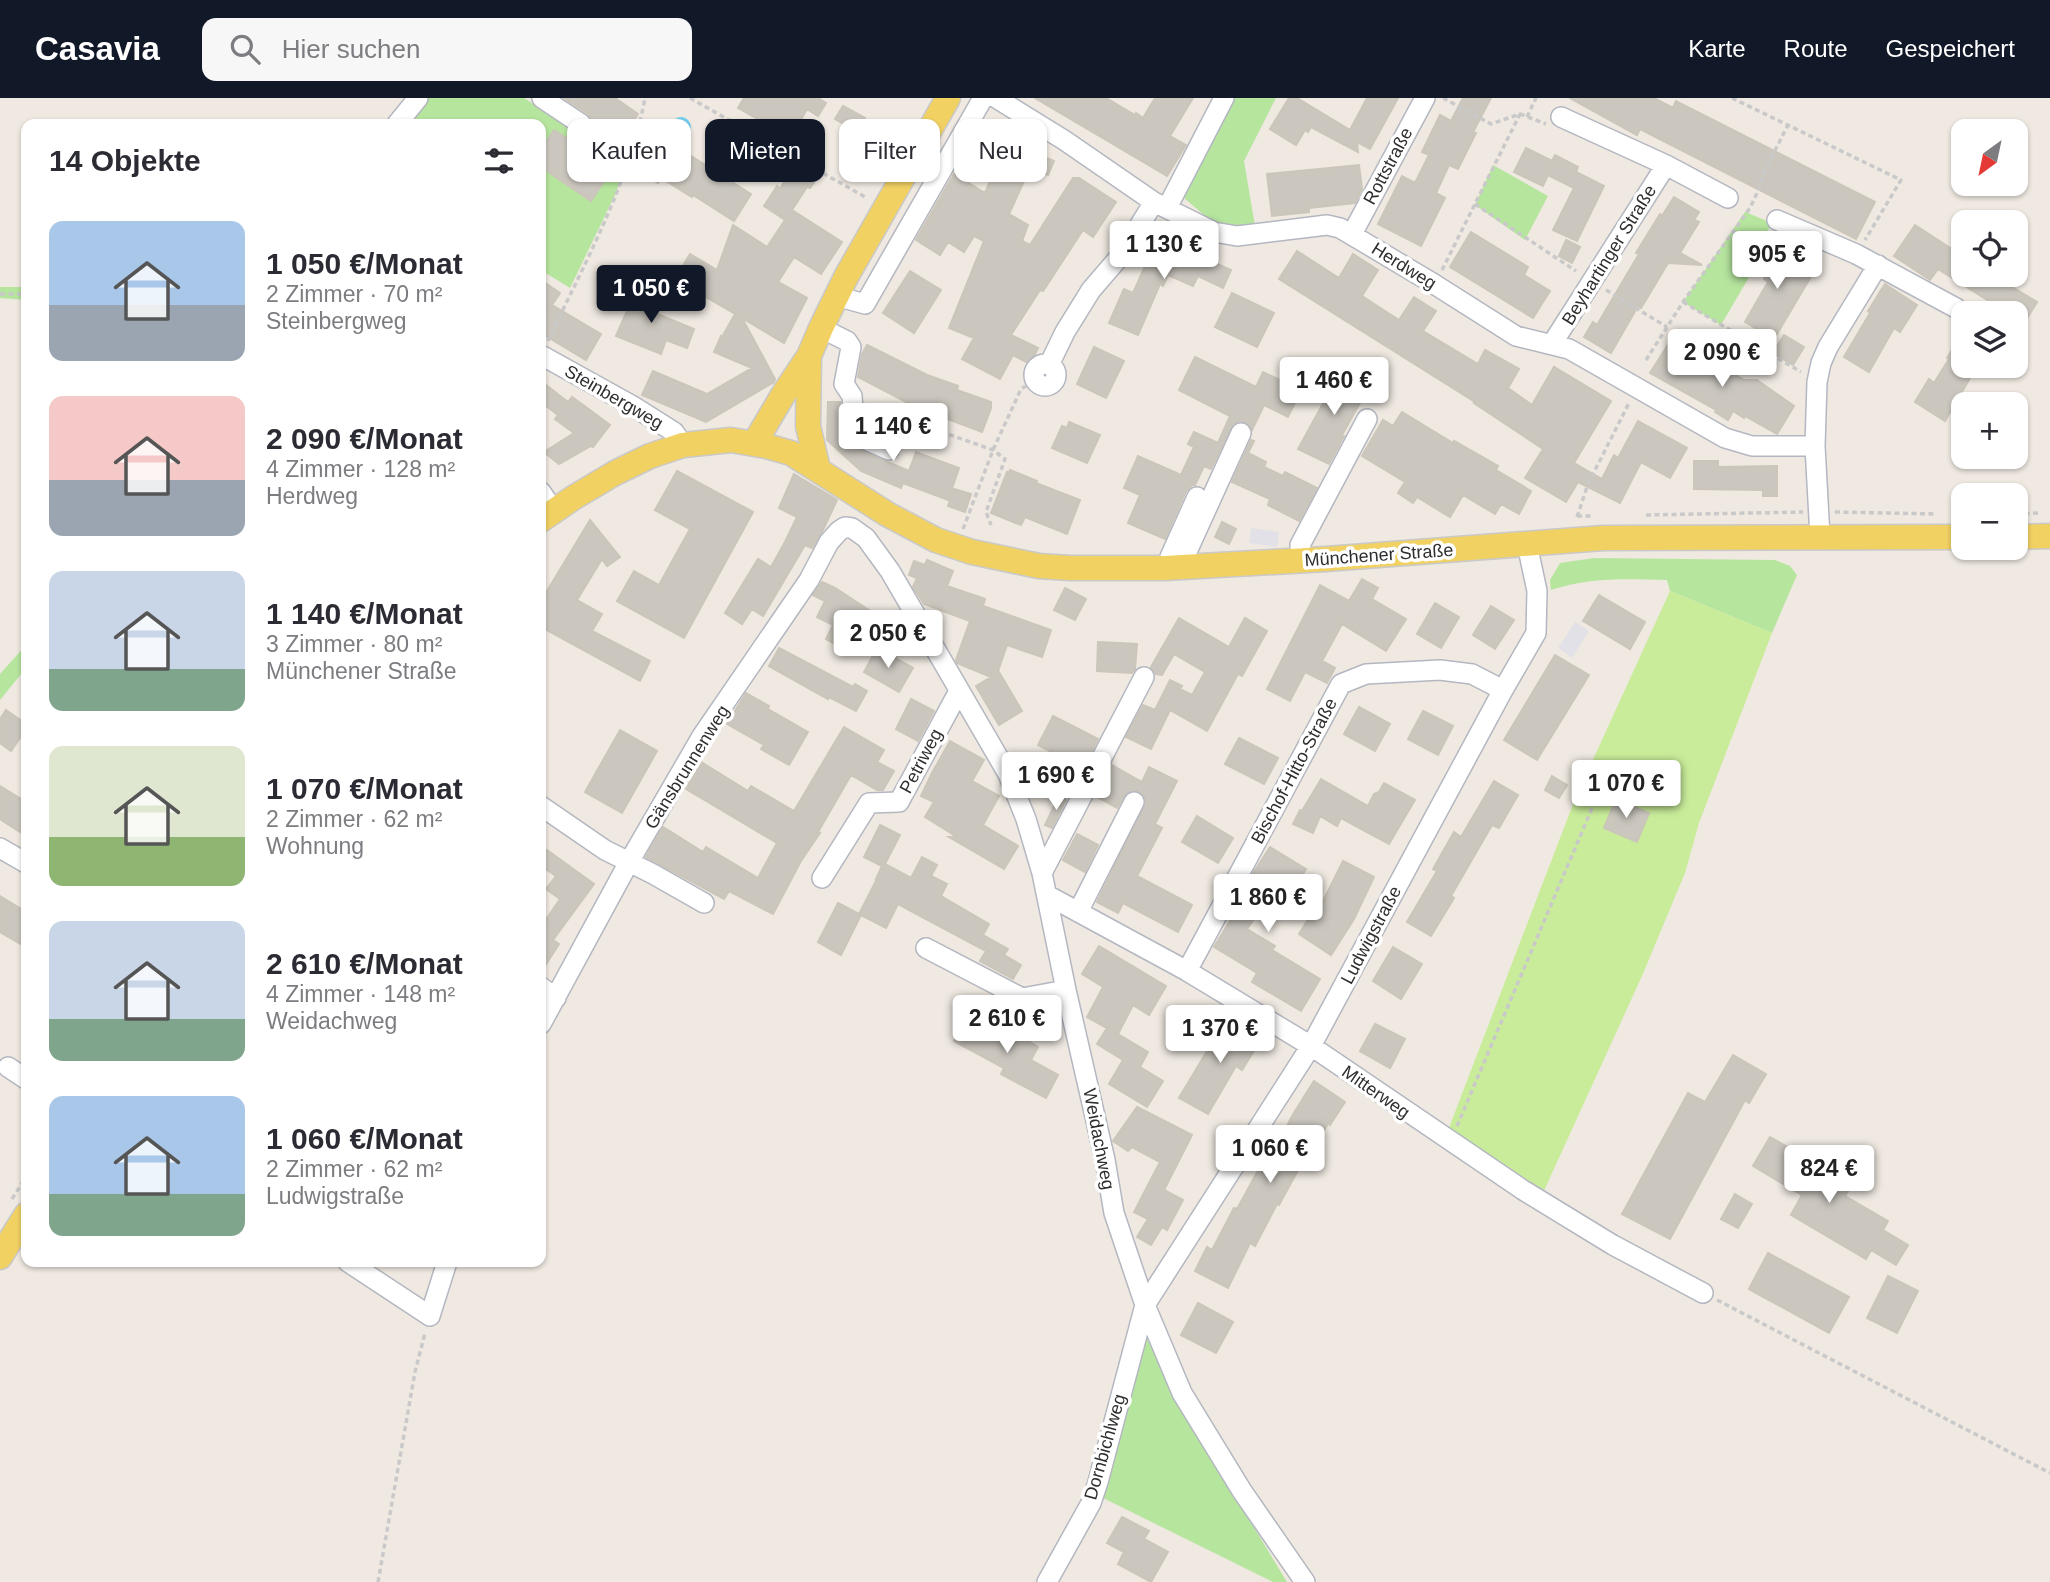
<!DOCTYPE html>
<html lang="de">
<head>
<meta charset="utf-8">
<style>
  :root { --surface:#fff; --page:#f7f7f7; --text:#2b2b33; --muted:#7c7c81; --accent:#111827 }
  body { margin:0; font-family:Helvetica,sans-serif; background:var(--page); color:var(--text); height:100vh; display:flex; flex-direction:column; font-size:26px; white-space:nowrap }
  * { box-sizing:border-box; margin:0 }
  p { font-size:23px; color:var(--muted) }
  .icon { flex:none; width:38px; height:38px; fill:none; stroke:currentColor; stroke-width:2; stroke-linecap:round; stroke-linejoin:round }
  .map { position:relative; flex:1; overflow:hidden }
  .drawer { position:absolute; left:21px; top:21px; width:525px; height:1148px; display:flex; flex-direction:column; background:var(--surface); border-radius:14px; box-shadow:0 2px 5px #0004 }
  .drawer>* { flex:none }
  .guide { position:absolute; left:567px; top:21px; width:665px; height:63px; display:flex; gap:14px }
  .needle { width:46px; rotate:213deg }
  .buttons { position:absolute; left:1951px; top:21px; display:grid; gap:14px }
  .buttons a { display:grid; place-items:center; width:77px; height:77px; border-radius:14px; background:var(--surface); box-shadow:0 2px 5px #0004; font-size:35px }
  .price { position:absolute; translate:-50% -60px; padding:0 16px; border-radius:7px; background:#fff; color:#222; font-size:23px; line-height:46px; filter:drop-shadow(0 2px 4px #0008) }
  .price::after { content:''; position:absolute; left:50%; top:42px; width:21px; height:16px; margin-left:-10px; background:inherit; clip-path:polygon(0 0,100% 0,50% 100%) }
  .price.current { background:var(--accent); color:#fff }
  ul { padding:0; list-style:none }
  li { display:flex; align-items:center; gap:21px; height:175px; padding:0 28px }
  li span { display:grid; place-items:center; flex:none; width:196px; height:140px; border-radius:14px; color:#555 }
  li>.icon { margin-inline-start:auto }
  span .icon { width:84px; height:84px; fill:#fffc; stroke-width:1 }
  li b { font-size:30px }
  h2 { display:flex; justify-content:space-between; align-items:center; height:84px; padding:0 28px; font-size:30px }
  .pill { padding:0 24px; border-radius:14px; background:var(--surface); box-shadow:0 2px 5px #0004; font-size:24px; line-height:63px }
  .pill.current { background:var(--accent); color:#fff }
  header { display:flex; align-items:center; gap:42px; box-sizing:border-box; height:98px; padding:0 35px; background:var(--accent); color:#fff }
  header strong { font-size:33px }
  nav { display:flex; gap:38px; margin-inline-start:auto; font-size:24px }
  .search { width:490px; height:63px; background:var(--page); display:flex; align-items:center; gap:18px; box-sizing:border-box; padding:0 24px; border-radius:14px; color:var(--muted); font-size:26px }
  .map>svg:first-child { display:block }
</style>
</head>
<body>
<header>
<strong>Casavia</strong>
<div class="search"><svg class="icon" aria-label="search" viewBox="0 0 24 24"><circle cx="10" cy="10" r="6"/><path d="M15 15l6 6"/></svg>Hier suchen</div>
<nav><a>Karte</a><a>Route</a><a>Gespeichert</a></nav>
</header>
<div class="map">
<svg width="2050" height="1484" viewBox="0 0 2050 1484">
  <rect width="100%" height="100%" fill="#efe9e1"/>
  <path fill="#e3e1e8" d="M1251,430L1279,434L1277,449L1249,445Z
    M1575,524L1589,533L1572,560L1558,550Z"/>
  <path fill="#b6e59e" d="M427,0H524L626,65L616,95L570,190L541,172V26H407Z
    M1229,0H1276L1244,63L1255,128L1237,130L1217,128L1177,94Z
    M1493,67L1548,98L1525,142L1475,107Z
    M1745,114L1772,125L1750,163L1755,169L1721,227L1683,204Z
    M0,189H26V202L0,200Z
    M1594,460L1775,462L1790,468L1797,477L1772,535L1670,493L1667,482C1626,481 1591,479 1551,492L1550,482L1560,465Z
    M26,547V570L0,602V576Z
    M1142,1230L1175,1299L1287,1484H1273L1101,1399Z"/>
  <path fill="#c9ec9a" d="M1670,493L1772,535L1699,725L1685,775L1642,878L1542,1097L1447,1035L1575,701Z"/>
  <path fill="#75cff0" d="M671 29a10 10 0 1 1 20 0a10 10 0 1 1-20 0Z"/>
  <path fill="#cbc7bf" stroke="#cbc5ba" stroke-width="2" d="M564,0H615L638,16L604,65L612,71L591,103L541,69V52L554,32L569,42L574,36L581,38L587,37L593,27L592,21L588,16Z
    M744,0H788L798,6L788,0H818L826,5L818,18L807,11L791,40L738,10Z
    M1035,0H1106L1135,17L1136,15L1143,20L1155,0H1193L1170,38L1186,47L1167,78Z
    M1289,0H1297L1350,32L1367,0H1398L1370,51L1357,44L1358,54L1311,29L1308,34L1305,32L1296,47L1270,31Z
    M1463,0H1491L1473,34L1476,35L1458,71L1449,67L1436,95L1445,100L1421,148L1378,126L1402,78L1415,85L1429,57L1422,54L1440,17L1451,23Z
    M1570,0H1654L1673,10L1676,3L1875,104L1856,141L1640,31L1637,37Z
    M843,8L865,20L857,34L835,21Z
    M857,36L888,53L872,81L842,63Z
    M992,39L1022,54L1023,50L1054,63L1048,77L1030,70L1009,116L1028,127L1022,143L1030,147L1073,80H1079L1116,104L1093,139L1083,132L1043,193L1040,192L1011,237L1038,250L1030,266L1013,257L1000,281L962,261L974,240L949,230L984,143L974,138L964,154L948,144L940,157L916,142L954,76L985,95L997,67L982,60Z
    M1526,50L1552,63L1555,57L1578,69L1576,74L1604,88L1577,143L1553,132L1574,90L1548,77L1543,88L1514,74Z
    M680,51L751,96L734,123L693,97L692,99L661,80L658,85L640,73L652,54L670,66Z
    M795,65L818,78L810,90L807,89L792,112L842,144L821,176L794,159L778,184L807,200L784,245L742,220L775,281L774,284L706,324L642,297L653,273L707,296L752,270L714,254L721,238L722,239L735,216L675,181L690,156L717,172L733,127L767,149L785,122L764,108L777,88L780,91Z
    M1359,67L1362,91L1355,105L1309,110V114L1272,118L1267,76Z
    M1674,99L1699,114L1694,122L1699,124L1680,155L1702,167L1668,165L1641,210L1638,208L1611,255L1584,239L1593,224L1597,227L1639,156L1636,155L1660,116L1662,118Z
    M1915,127L1964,159V177H1992L2037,204L2016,238V215H1989L1995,207L1938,171L1930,182L1894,158Z
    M1471,134L1528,169L1524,177L1550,193L1533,220L1450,169Z
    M1163,138L1207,158L1206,161L1231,172L1223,190L1198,178L1193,188L1168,177L1163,188L1160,186L1138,237L1109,225L1124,191L1133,195L1147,164L1150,165Z
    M1566,142L1580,149L1572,165L1559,158Z
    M1763,146L1813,175L1774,241L1745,224L1768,184L1764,181L1769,172L1754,162Z
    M1297,153L1339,180L1353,156L1378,172L1362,198L1399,222L1414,199L1436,213L1423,233L1478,266L1485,252L1519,271L1508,290L1532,307L1554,269L1611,303L1574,365L1602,381L1614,357L1618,360L1638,323L1687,350L1670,380L1641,364L1620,405L1578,384L1566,404L1525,380L1543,351L1474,305L1475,304L1279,181Z
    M910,173L941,192L914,235L883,215Z
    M541,182L560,195L552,207L601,236L586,262L541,235Z
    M1885,186L1917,207L1900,234L1894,230L1869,274L1844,259L1870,215L1868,213Z
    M637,190L662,201L655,215L694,231L687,250L666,242L661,256L616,238Z
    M1232,195L1274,215L1257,249L1215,229Z
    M1964,232V268H1977L1945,323L1915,304L1929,281L1934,285L1949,261L1947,260Z
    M1784,237L1804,249L1793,267L1773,255Z
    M1679,244L1698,255V262L1717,274L1724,270L1744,282H1757L1794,308L1777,336L1745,318L1744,320L1733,313L1728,322L1715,314L1716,312L1650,275L1669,245L1676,249Z
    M867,247L927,277L958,288L957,292L991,304V310L982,334L916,309L858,279L862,256Z
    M1094,249L1124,263L1106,300L1077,286Z
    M1195,259L1256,289L1263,274L1301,292L1288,319L1264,307L1252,332L1245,324L1239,323L1233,326L1211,371L1204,368L1195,387H1192L1186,393L1165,441L1128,425L1140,397L1124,390L1138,358L1181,377L1194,349L1188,346L1194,334L1218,345L1230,318L1179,292Z
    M1342,271L1370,287L1342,337L1344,338L1329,366L1298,351Z
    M541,283L568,304L572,299L610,327L593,349L591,348L559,366L544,354L574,335L555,321L558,317L541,304Z
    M828,304H840L842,333L859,352L909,373L916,354L959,370L948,402L903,385L901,390L861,373L827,342Z
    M1402,314L1453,345L1454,343L1498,368L1496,372L1531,393L1519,416L1501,406L1495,416L1463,397L1450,419L1417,399L1413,405L1398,395L1405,384L1362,358L1383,322L1393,328Z
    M1069,324L1100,337L1087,365L1052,350L1062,328L1067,330Z
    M1251,342L1254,343L1248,355L1266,364L1264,369L1283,378L1285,374L1317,390L1299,423L1268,407L1270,401L1232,384Z
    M1694,363H1718V369L1777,368V398H1763V392L1694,391Z
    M1010,372L1037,383L1036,385L1080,402L1067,436L1025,419L1021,427L991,415L1007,374L1009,375Z
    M677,373L753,414L684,540L617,503L634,473L659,487L690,431L655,412Z
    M794,376L837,402L823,432L812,450L805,447L763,518L752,511L742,526L725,515L758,461L771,469L785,444L797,419L779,410Z
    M954,391L971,396L965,414L948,408Z
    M590,422L620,459L607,468L602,461L577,502L602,516L592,533L650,563L640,583L541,529V503Z
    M1222,424L1236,431L1229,446L1215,439Z
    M927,462L953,473L947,488L985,501L983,508L1051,532L1042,559L1007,547L997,576L999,574L1022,613L999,627L976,588L991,579L957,565L956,562L970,523L924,506L913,489L917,480L909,477L914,463L925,467Z
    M1362,481L1378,490L1372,501L1406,521L1386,553L1342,526L1322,563L1335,570L1327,585L1305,574L1290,603L1267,591L1320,487L1349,503Z
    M822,484L835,490L887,524L874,548L848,535L841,549L826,541L833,527L817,519L825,503L813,497Z
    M1065,490L1086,501L1075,522L1054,512Z
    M1599,497L1645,524L1630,551L1583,523Z
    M1435,505L1459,519L1441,550L1417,536Z
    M1491,508L1514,522L1495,551L1473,537Z
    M1179,520L1229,549L1245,520L1267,533L1242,578L1238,576L1207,633L1170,612L1151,651L1126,639L1143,607L1155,612L1170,582L1182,588L1180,591L1192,597L1205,574L1174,556L1162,577L1156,576L1151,569Z
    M1098,544L1137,546L1135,571L1132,575L1097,573Z
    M779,550L853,589L855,586L867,593L856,613L829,599L828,601L769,568Z
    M877,550L913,570L899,594L864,574Z
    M1555,557L1589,577L1537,662L1504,642Z
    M746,595L769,608L768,611L808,634L789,667L761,651L764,647L727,626Z
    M911,601L934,613L918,643L896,631Z
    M1359,609L1390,626L1375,653L1344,636Z
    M6,612L26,626V631L11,653L0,645V621Z
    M1423,613L1453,628L1438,657L1408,641Z
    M1053,618L1098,641L1083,670L1038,647Z
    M844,629L884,652L877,664L894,673L883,692H877L851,677L818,734L820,735L801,763L773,816L729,793L724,801L646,759L663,729L703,754L706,749L758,780L777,745L686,691L701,664L748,693L751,688L794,713Z
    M620,632L657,653L622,715L585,694Z
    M1239,640L1278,660L1264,686L1225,666Z
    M950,643L984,662L972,683L999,698L983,727L1018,748L1004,771L949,739H957L925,719L934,704L921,698L932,675Z
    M1112,667L1142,684L1149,669L1177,683L1155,726L1162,730L1137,778L1192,807L1178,834L1123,805L1118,815L1097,804L1146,704L1144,697L1134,692L1127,694L1117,710L1096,698Z
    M1552,678L1567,687L1559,700L1545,692Z
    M1321,681L1368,708L1374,696L1379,694L1384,685L1415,702L1389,746L1341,720L1337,728L1320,718L1313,735L1293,726L1300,712L1302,713Z
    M1494,683L1518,697L1499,730L1492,727L1451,798L1454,800L1431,838L1407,824L1437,773L1433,771L1454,734L1461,739Z
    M0,688L26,704V724L20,734L0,721Z
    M1059,698L1066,702L1052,730L1045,727Z
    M1616,701L1649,715L1637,744L1604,730Z
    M1197,718L1233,740L1218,765L1182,744Z
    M880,727L900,737L885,766L911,780L922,759L937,767L931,778L947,786L941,798L989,826L983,837L1008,851L1004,857L1021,867L1013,881L980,863L986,853L898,806L886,830L859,816L877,781H876L882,768L864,759Z
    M1077,736L1098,747L1085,774L1063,762Z
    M1270,749L1306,771L1289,799L1275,791L1247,831L1275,848L1272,852L1320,881L1301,913L1252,884L1257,875L1214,849L1238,810L1236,808L1256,780L1252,777Z
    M547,752L594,786L553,842L559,846L541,874V829L560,801L546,791L556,778L541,768V761Z
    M1343,763L1374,779L1354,821L1331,857L1299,836L1318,806L1321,807Z
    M0,798L26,814V849L0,834Z
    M838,805L861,817L841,857L818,844Z
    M1099,848L1166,888L1149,917L1133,907L1118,936L1148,954L1140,969L1163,983L1147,1009L1109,986L1123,962L1097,946L1107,930L1087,919L1103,889L1082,876Z
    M1393,849L1422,866L1401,901L1373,883Z
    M967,917L999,934L1002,928L1038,949L1031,962L1058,977L1046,1000L1001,976L1004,970L954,943Z
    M1227,920L1261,941L1242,972L1236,968L1208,1016L1179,1000Z
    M1375,926L1405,941L1390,970L1360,953Z
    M1733,957L1766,976L1749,1005L1745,1002L1670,1141L1622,1116L1688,995L1705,1004Z
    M1314,983L1345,1004L1330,1027L1328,1025L1307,1065L1303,1063L1279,1107L1277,1106L1255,1148L1250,1145L1228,1190L1195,1173L1207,1149L1212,1152L1234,1110L1237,1111L1259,1071L1264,1074L1292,1018Z
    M1137,1009L1192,1037L1164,1092L1183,1102L1167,1132L1162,1129L1151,1147L1137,1139L1148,1121L1134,1114L1160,1064L1132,1049L1128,1053L1113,1043Z
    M1770,1039L1800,1056L1797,1060L1850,1090L1845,1098L1888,1123L1883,1132L1908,1147L1896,1167L1871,1152L1866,1161L1791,1117L1802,1097L1753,1068Z
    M1735,1096L1752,1106L1738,1130L1721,1121Z
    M1768,1155L1849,1199L1829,1235L1749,1191Z
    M1888,1178L1918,1193L1897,1235L1867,1220Z
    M1198,1205L1233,1224L1216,1255L1181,1237Z
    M1122,1419L1149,1433L1144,1441L1168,1454L1151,1484L1118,1466L1124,1454L1107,1445Z"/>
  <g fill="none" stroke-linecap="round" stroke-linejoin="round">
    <defs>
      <path id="minor" d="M542,0L581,26
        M996,0L1064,42L1154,104L1214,134L1237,138L1327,127L1340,130L1434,186L1516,238L1569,251L1725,340L1752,348H1815
        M1561,19L1666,67L1728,100
        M397,26L418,0
        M1167,110L1224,0
        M1777,122L1856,156L1956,210
        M1352,136L1425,0
        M836,198L865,206L983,0
        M821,230L847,243L851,249L844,286L852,298L854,327L864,341L889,352
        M1552,246L1666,67
        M541,257L633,308L674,334L683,347
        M1034 277a11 11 0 1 1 22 0a11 11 0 1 1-22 0Z
        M1049,267L1065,234L1091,192L1122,156L1154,104
        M541,394L554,413
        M852,430L866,440L890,473L1008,676L1026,721L1042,775L1066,892L1105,1062L1114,1115L1145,1207L1182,1295L1242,1393L1305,1484
        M1820,439L1815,348L1817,284L1821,265L1828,249L1878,167
        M1170,459L1197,399
        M1302,462L1300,447L1367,321
        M1180,469L1241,335
        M541,708L605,752L653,776L704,805
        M0,750L26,765
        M1042,775L1144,579
        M822,780L869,705L899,704L959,593
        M1047,797L1187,873L1311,948L1523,1092L1613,1147L1703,1195
        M1078,814L1134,704
        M926,850L1022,900L1066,892
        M1187,873L1341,586L1366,576L1440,572L1472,576L1503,592
        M541,889L556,900
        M541,926L629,764L702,638L809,482L829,444L839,433L845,429L852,430
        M8,969L26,981
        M348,1164L430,1218L447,1164
        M1047,1484L1091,1405L1098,1384L1145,1207L1311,948L1503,592L1536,535L1537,493L1527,446"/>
      <path id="major" d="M809,258L808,328L818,371
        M754,346L783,297L809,258L821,230L846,179L948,0
        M541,422L573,400L615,375L650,358L683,347L731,342L766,348L791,355L887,416L936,442L972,454L1039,468L1070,470H1165L1326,461L1603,440L1964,439
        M2016,439L2050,438
        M0,1159L26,1117"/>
    </defs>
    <use href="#minor" stroke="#b4b7c1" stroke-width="22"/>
    <use href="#major" stroke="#c9c9c9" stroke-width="27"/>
    <path stroke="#c9c9c9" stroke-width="3.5" stroke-dasharray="5 3.5" stroke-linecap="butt" d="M690,0L867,100
      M1443,0L1491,26L1520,16L1546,26
      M1732,0L1901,82L1865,142
      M1527,19L1536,0
      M1475,106L1576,173
      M1442,172L1520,16
      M1606,192L1667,229
      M0,196H26
      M1683,204L1801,274
      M548,243C585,164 629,86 645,0
      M1646,262L1683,204L1750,110L1758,93L1765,72L1788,27
      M870,306L905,321L993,352L1005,361L986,414L991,427
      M1835,414L1936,416
      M2016,416L2038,415
      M1646,417L1803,414
      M1577,418H1593
      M1577,419L1588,386L1629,305
      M963,431L993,352L1021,291L1035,283
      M1457,1028L1596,701
      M12,1101L26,1079
      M1717,1202L2050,1375
      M378,1484L415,1274L425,1235"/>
    <use href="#minor" stroke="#fff" stroke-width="19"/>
    <use href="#major" stroke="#f2d163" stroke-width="24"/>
  </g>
  <g text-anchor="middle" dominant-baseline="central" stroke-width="7" stroke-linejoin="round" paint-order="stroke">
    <g font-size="18" fill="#2e2e2e" stroke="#fff">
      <text transform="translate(1388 68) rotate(-62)">Rottstraße</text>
      <text transform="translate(1609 157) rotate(-58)">Beyhartinger Straße</text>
      <text transform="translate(1404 168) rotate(32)">Herdweg</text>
      <text transform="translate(614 299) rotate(30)">Steinbergweg</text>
      <text transform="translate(1379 457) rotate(-4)">Münchener Straße</text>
      <text transform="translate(921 663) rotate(-62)">Petriweg</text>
      <text transform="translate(687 669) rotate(-58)">Gänsbrunnenweg</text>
      <text transform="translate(1294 673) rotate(-62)">Bischof-Hitto-Straße</text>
      <text transform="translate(1371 837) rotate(-62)">Ludwigstraße</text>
      <text transform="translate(1376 994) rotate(35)">Mitterweg</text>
      <text transform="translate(1099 1041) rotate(79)">Weidachweg</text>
      <text transform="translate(1105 1349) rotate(-74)">Dornbichlweg</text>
    </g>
  </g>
</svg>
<div class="buttons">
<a><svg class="needle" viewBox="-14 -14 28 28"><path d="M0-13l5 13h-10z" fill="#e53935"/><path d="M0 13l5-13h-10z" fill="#7c7c81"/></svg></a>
<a><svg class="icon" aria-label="locate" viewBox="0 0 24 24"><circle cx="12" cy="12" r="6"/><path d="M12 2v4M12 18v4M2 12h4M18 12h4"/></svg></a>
<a><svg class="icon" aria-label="layers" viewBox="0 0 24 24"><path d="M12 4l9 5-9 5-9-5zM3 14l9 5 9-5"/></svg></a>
<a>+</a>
<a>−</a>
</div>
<b class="price" style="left:1164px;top:183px">1 130 €</b>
<b class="price" style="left:1777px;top:193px">905 €</b>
<b class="price current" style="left:651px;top:227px">1 050 €</b>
<b class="price" style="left:1722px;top:291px">2 090 €</b>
<b class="price" style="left:1334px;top:319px">1 460 €</b>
<b class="price" style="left:893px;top:365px">1 140 €</b>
<b class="price" style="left:888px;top:572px">2 050 €</b>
<b class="price" style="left:1056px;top:714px">1 690 €</b>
<b class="price" style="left:1626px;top:722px">1 070 €</b>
<b class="price" style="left:1268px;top:836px">1 860 €</b>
<b class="price" style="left:1007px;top:957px">2 610 €</b>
<b class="price" style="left:1220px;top:967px">1 370 €</b>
<b class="price" style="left:1270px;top:1087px">1 060 €</b>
<b class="price" style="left:1829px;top:1107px">824 €</b>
<div class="guide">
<a class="pill">Kaufen</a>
<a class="pill current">Mieten</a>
<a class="pill">Filter</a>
<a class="pill">Neu</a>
</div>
<section class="drawer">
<h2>14 Objekte<svg class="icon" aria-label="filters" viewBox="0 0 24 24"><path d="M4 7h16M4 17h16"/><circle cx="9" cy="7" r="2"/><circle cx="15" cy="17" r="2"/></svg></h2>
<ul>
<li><span style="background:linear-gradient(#a9c7e8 60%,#9aa5b1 0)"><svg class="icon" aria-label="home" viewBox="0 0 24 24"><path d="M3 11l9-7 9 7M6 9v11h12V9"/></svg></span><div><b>1 050 €/Monat</b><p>2 Zimmer · 70 m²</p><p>Steinbergweg</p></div></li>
<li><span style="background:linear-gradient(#f6c9c9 60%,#9aa5b1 0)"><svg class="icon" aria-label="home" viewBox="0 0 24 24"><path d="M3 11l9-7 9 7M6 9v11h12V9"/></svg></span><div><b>2 090 €/Monat</b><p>4 Zimmer · 128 m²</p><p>Herdweg</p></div></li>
<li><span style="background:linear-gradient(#c9d6e8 70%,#7fa58c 0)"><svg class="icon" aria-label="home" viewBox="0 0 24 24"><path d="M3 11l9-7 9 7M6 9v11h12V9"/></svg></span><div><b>1 140 €/Monat</b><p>3 Zimmer · 80 m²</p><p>Münchener Straße</p></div></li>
<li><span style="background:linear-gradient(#dfe7d0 65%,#8fb573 0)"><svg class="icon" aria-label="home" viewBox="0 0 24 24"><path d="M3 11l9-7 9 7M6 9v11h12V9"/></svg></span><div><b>1 070 €/Monat</b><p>2 Zimmer · 62 m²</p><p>Wohnung</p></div></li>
<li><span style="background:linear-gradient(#c9d6e8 70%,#7fa58c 0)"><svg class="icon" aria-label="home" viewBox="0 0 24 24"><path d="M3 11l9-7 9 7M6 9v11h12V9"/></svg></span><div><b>2 610 €/Monat</b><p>4 Zimmer · 148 m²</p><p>Weidachweg</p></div></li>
<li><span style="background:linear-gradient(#a9c7e8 70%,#7fa58c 0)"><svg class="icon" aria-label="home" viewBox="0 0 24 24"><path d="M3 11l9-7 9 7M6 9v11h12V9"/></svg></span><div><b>1 060 €/Monat</b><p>2 Zimmer · 62 m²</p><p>Ludwigstraße</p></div></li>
</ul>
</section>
</div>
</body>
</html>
